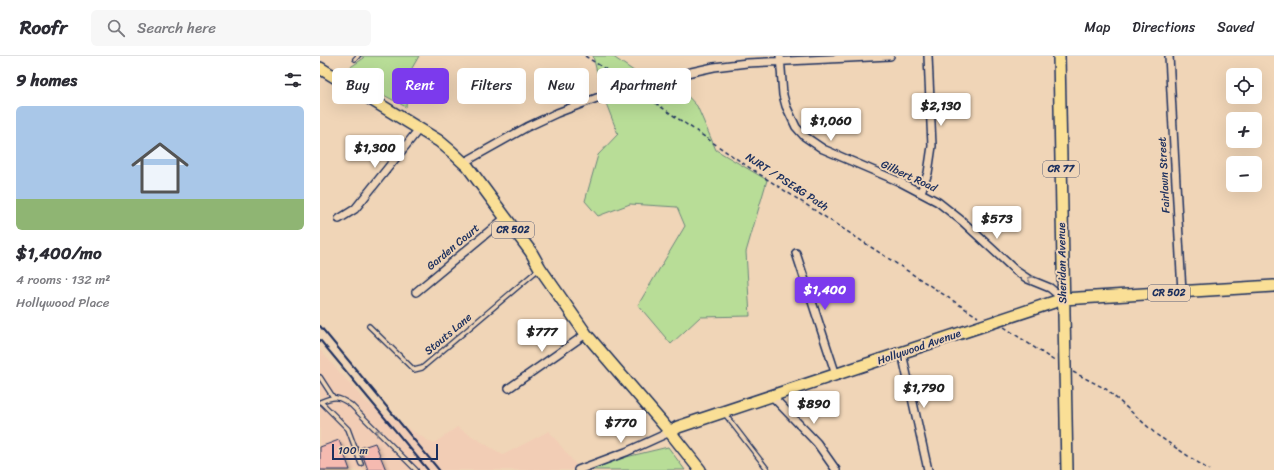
<!DOCTYPE html>
<html lang="en">
<head>
<meta charset="utf-8">
<style>
  :root { --surface:#fff; --page:#f7f7f7; --text:#2b2b33; --muted:#7c7c81; --line:#e1e1e2; --accent:#7c3aed }
  body { margin:0; font-family:Sriracha,sans-serif; background:var(--page); color:var(--text); height:100vh; display:flex; flex-direction:column; font-size:15px; white-space:nowrap }
  * { box-sizing:border-box; margin:0 }
  p { font-size:13px; color:var(--muted) }
  .icon { flex:none; width:22px; height:22px; fill:none; stroke:currentColor; stroke-width:2; stroke-linecap:round; stroke-linejoin:round }
  .map { position:relative; flex:1; overflow:hidden }
  .side { display:flex; flex-direction:column; background:var(--surface); width:320px }
  .side>* { flex:none }
  .banner { position:absolute; left:12px; top:12px; width:380px; height:36px; display:flex; gap:8px }
  .fabs { position:absolute; left:906px; top:12px; display:grid; gap:8px }
  .fabs a { display:grid; place-items:center; width:36px; height:36px; border-radius:6px; background:var(--surface); box-shadow:0 4px 16px #0002; font-size:20px }
  .scale { position:absolute; left:12px; bottom:10px; width:106px; box-sizing:border-box; padding-left:4px; border:2px solid #1b2f5e; border-top:0; font-size:11px; line-height:14px; white-space:nowrap; color:#1b2f5e; -webkit-text-stroke:3px #f0d5b7; paint-order:stroke }
  .price { position:absolute; translate:-50% -34px; padding:0 9px; border-radius:4px; background:#fff; color:#222; font-size:13px; line-height:26px; filter:drop-shadow(0 1px 2px #0008) }
  .price::after { content:''; position:absolute; left:50%; top:24px; width:12px; height:9px; margin-left:-6px; background:inherit; clip-path:polygon(0 0,100% 0,50% 100%) }
  .price.selected { background:var(--accent); color:#fff }
  ul { padding:0; list-style:none }
  li { display:grid; align-content:center; gap:8px; height:212px; padding:0 16px }
  li span { display:grid; place-items:center; height:124px; border-radius:6px; color:#555 }
  li>.icon { margin-inline-start:auto }
  span .icon { width:72px; height:72px; fill:#fffc; stroke-width:1 }
  li b { font-size:17px }
  h2 { display:flex; justify-content:space-between; align-items:center; height:48px; padding:0 16px; font-size:17px }
  .tag { padding:0 14px; border-radius:6px; background:var(--surface); box-shadow:0 4px 16px #0002; font-size:14px; line-height:36px }
  .tag.selected { background:var(--accent); color:#fff }
  header { display:flex; align-items:center; gap:24px; box-sizing:border-box; height:56px; padding:0 20px; background:var(--surface); border-bottom:1px solid var(--line) }
  header strong { font-size:19px }
  nav { display:flex; gap:22px; margin-inline-start:auto; font-size:14px }
  .search { width:280px; height:36px; background:var(--page); display:flex; align-items:center; gap:10px; box-sizing:border-box; padding:0 14px; border-radius:6px; color:var(--muted); font-size:15px }
  main { display:flex; flex:1; min-height:0 }
  .map>svg:first-child { display:block }
</style>
</head>
<body>
<header>
<strong>Roofr</strong>
<div class="search"><svg class="icon" aria-label="search" viewBox="0 0 24 24"><circle cx="10" cy="10" r="6"/><path d="M15 15l6 6"/></svg>Search here</div>
<nav><a>Map</a><a>Directions</a><a>Saved</a></nav>
</header>
<main>
<section class="side">
<h2>9 homes<svg class="icon" aria-label="filters" viewBox="0 0 24 24"><path d="M4 7h16M4 17h16"/><circle cx="9" cy="7" r="2"/><circle cx="15" cy="17" r="2"/></svg></h2>
<ul>
<li><span style="background:linear-gradient(#a9c7e8 75%,#8fb573 0)"><svg class="icon" aria-label="home" viewBox="0 0 24 24"><path d="M3 11l9-7 9 7M6 9v11h12V9"/></svg></span><div><b>$1,400/mo</b><p>4 rooms · 132 m²</p><p>Hollywood Place</p></div></li>
</ul>
</section>
<div class="map">
<svg width="954" height="414" viewBox="0 0 954 414">
  <defs>
    <filter id="shadow"><feDropShadow dx="2" dy="3" stdDeviation="2" flood-color="#0004"/></filter>
  </defs>
  <rect width="100%" height="100%" fill="#f0d5b7"/>
  <filter id="ink" filterUnits="userSpaceOnUse"><feTurbulence type="fractalNoise" baseFrequency=".025" numOctaves="2"/><feDisplacementMap in="SourceGraphic" scale="8" xChannelSelector="R" yChannelSelector="G"/><feConvolveMatrix kernelMatrix="1 2 1 2 8 2 1 2 1" color-interpolation-filters="sRGB"/></filter>
  <g filter="url(#ink)">
    <path fill="#f2cdb5" d="M0,294L45,345L113,388L137,371L183,399L229,375L260,414H0Z"/>
    <path fill="#b8dd97" stroke="#6a867a" d="M41,0H99L88,19L86,51L32,22L26,17L29,12L44,2Z
      M273,0H292L324,22L348,19L377,50L396,94L447,124L426,196L430,260L380,261L351,288L318,249L365,170L357,151L310,148L278,160L265,145L278,99L298,78L282,37Z
      M348,391L365,414H270L302,402Z"/>
    <path fill="#f5bab0" stroke="#1b2f5e" filter="url(#shadow)" d="M19,384L30,414H0V391Z
      M55,387L66,414H48L40,392Z"/>
    <g fill="none" stroke-linecap="round" stroke-linejoin="round">
      <defs>
        <path id="lane" d="M35,3L38,0
          M49,270L94,314L102,312L219,213
          M0,321L13,341
          M0,346C15,340 18,340 31,349L96,414
          M1,346L28,373L41,408
          M404,357L448,414"/>
        <path id="street" d="M460,0L463,39L466,50L476,71L484,80L503,93L580,126L618,146L642,165L696,215L708,223L730,232L743,243
          M849,0L862,236
          M143,107L207,71L237,57L298,34L330,25L394,11L427,7L570,0
          M601,136L608,117L612,90L608,0
          M19,163L35,153L99,73
          M476,197L516,319
          M96,236L185,162
          M582,297L608,414
          M189,332L266,278
          M452,340L497,387L516,414
          M258,414L306,396L350,376"/>
        <path id="primary" d="M739,0L747,414
          M0,12L119,85L132,96L148,111L211,196L220,212L266,278L350,376L380,414
          M350,376L358,371L743,243L954,230"/>
      </defs>
      <use href="#lane" stroke="#1b2f5e" stroke-width="6"/>
      <use href="#street" stroke="#1b2f5e" stroke-width="10"/>
      <use href="#primary" stroke="#1b2f5e" stroke-width="14"/>
      <path stroke="#1b2f5e" stroke-width="1.5" stroke-dasharray="4 3" stroke-linecap="butt" d="M265,0L304,25
        M318,35L427,110L658,261
        M684,271L736,306
        M753,316L786,333L837,379L889,414"/>
      <use href="#lane" stroke="#f0d5b7" stroke-width="3.5"/>
      <use href="#street" stroke="#f0d5b7" stroke-width="7"/>
      <use href="#primary" stroke="#fadf96" stroke-width="11"/>
      <path stroke="#1b2f5e" stroke-width="2" d="M0,270L119,414
        M0,284L108,414"/>
    </g>
    <defs><path id="oneway-chevron" d="M-2-3.5L2.5 0L-2 3.5" fill="none" stroke-width="1.6" stroke-linecap="round" stroke-linejoin="round"/></defs>
    <g stroke="#86828a">
      <use href="#oneway-chevron" transform="translate(710 223) rotate(-154)"/>
      <use href="#oneway-chevron" transform="translate(58 376) rotate(-135)"/>
    </g>
  </g>
  <g text-anchor="middle" dominant-baseline="central" stroke-width="4" stroke-linejoin="round" paint-order="stroke">
    <g fill="#f0d5b7" stroke="#5b6179" stroke-width="1">
      <rect x="723" y="105" width="36" height="16" rx="3"/>
      <rect x="172" y="166" width="42" height="16" rx="3"/>
      <rect x="828" y="229" width="42" height="16" rx="3"/>
    </g>
    <g font-size="10" font-weight="bold" fill="#1b2f5e">
      <text x="741" y="113">CR 77</text>
      <text x="193" y="174">CR 502</text>
      <text x="849" y="237">CR 502</text>
    </g>
    <g font-size="11" fill="#1b2f5e" stroke="#f0d5b7">
      <text transform="translate(844 119) rotate(-93)">Fairlawn Street</text>
      <text transform="translate(589 120) rotate(25)">Gilbert Road</text>
      <text transform="translate(467 126) rotate(33)">NJRT / PSE&amp;G Path</text>
      <text transform="translate(133 191) rotate(-40)">Garden Court</text>
      <text transform="translate(742 207) rotate(-91)">Sheridan Avenue</text>
      <text transform="translate(128 278) rotate(-40)">Stouts Lane</text>
      <text transform="translate(599 291) rotate(-19)">Hollywood Avenue</text>
    </g>
  </g>
</svg>
<div class="fabs">
<a><svg class="icon" aria-label="locate" viewBox="0 0 24 24"><circle cx="12" cy="12" r="6"/><path d="M12 2v4M12 18v4M2 12h4M18 12h4"/></svg></a>
<a>+</a>
<a>−</a>
</div>
<div class="scale">100 m</div>
<b class="price" style="left:621px;top:71px">$2,130</b>
<b class="price" style="left:511px;top:86px">$1,060</b>
<b class="price" style="left:55px;top:113px">$1,300</b>
<b class="price" style="left:677px;top:184px">$573</b>
<b class="price selected" style="left:505px;top:255px">$1,400</b>
<b class="price" style="left:222px;top:297px">$777</b>
<b class="price" style="left:604px;top:353px">$1,790</b>
<b class="price" style="left:494px;top:369px">$890</b>
<b class="price" style="left:301px;top:388px">$770</b>
<div class="banner">
<a class="tag">Buy</a>
<a class="tag selected">Rent</a>
<a class="tag">Filters</a>
<a class="tag">New</a>
<a class="tag">Apartment</a>
</div>
</div>
</main>
</body>
</html>
